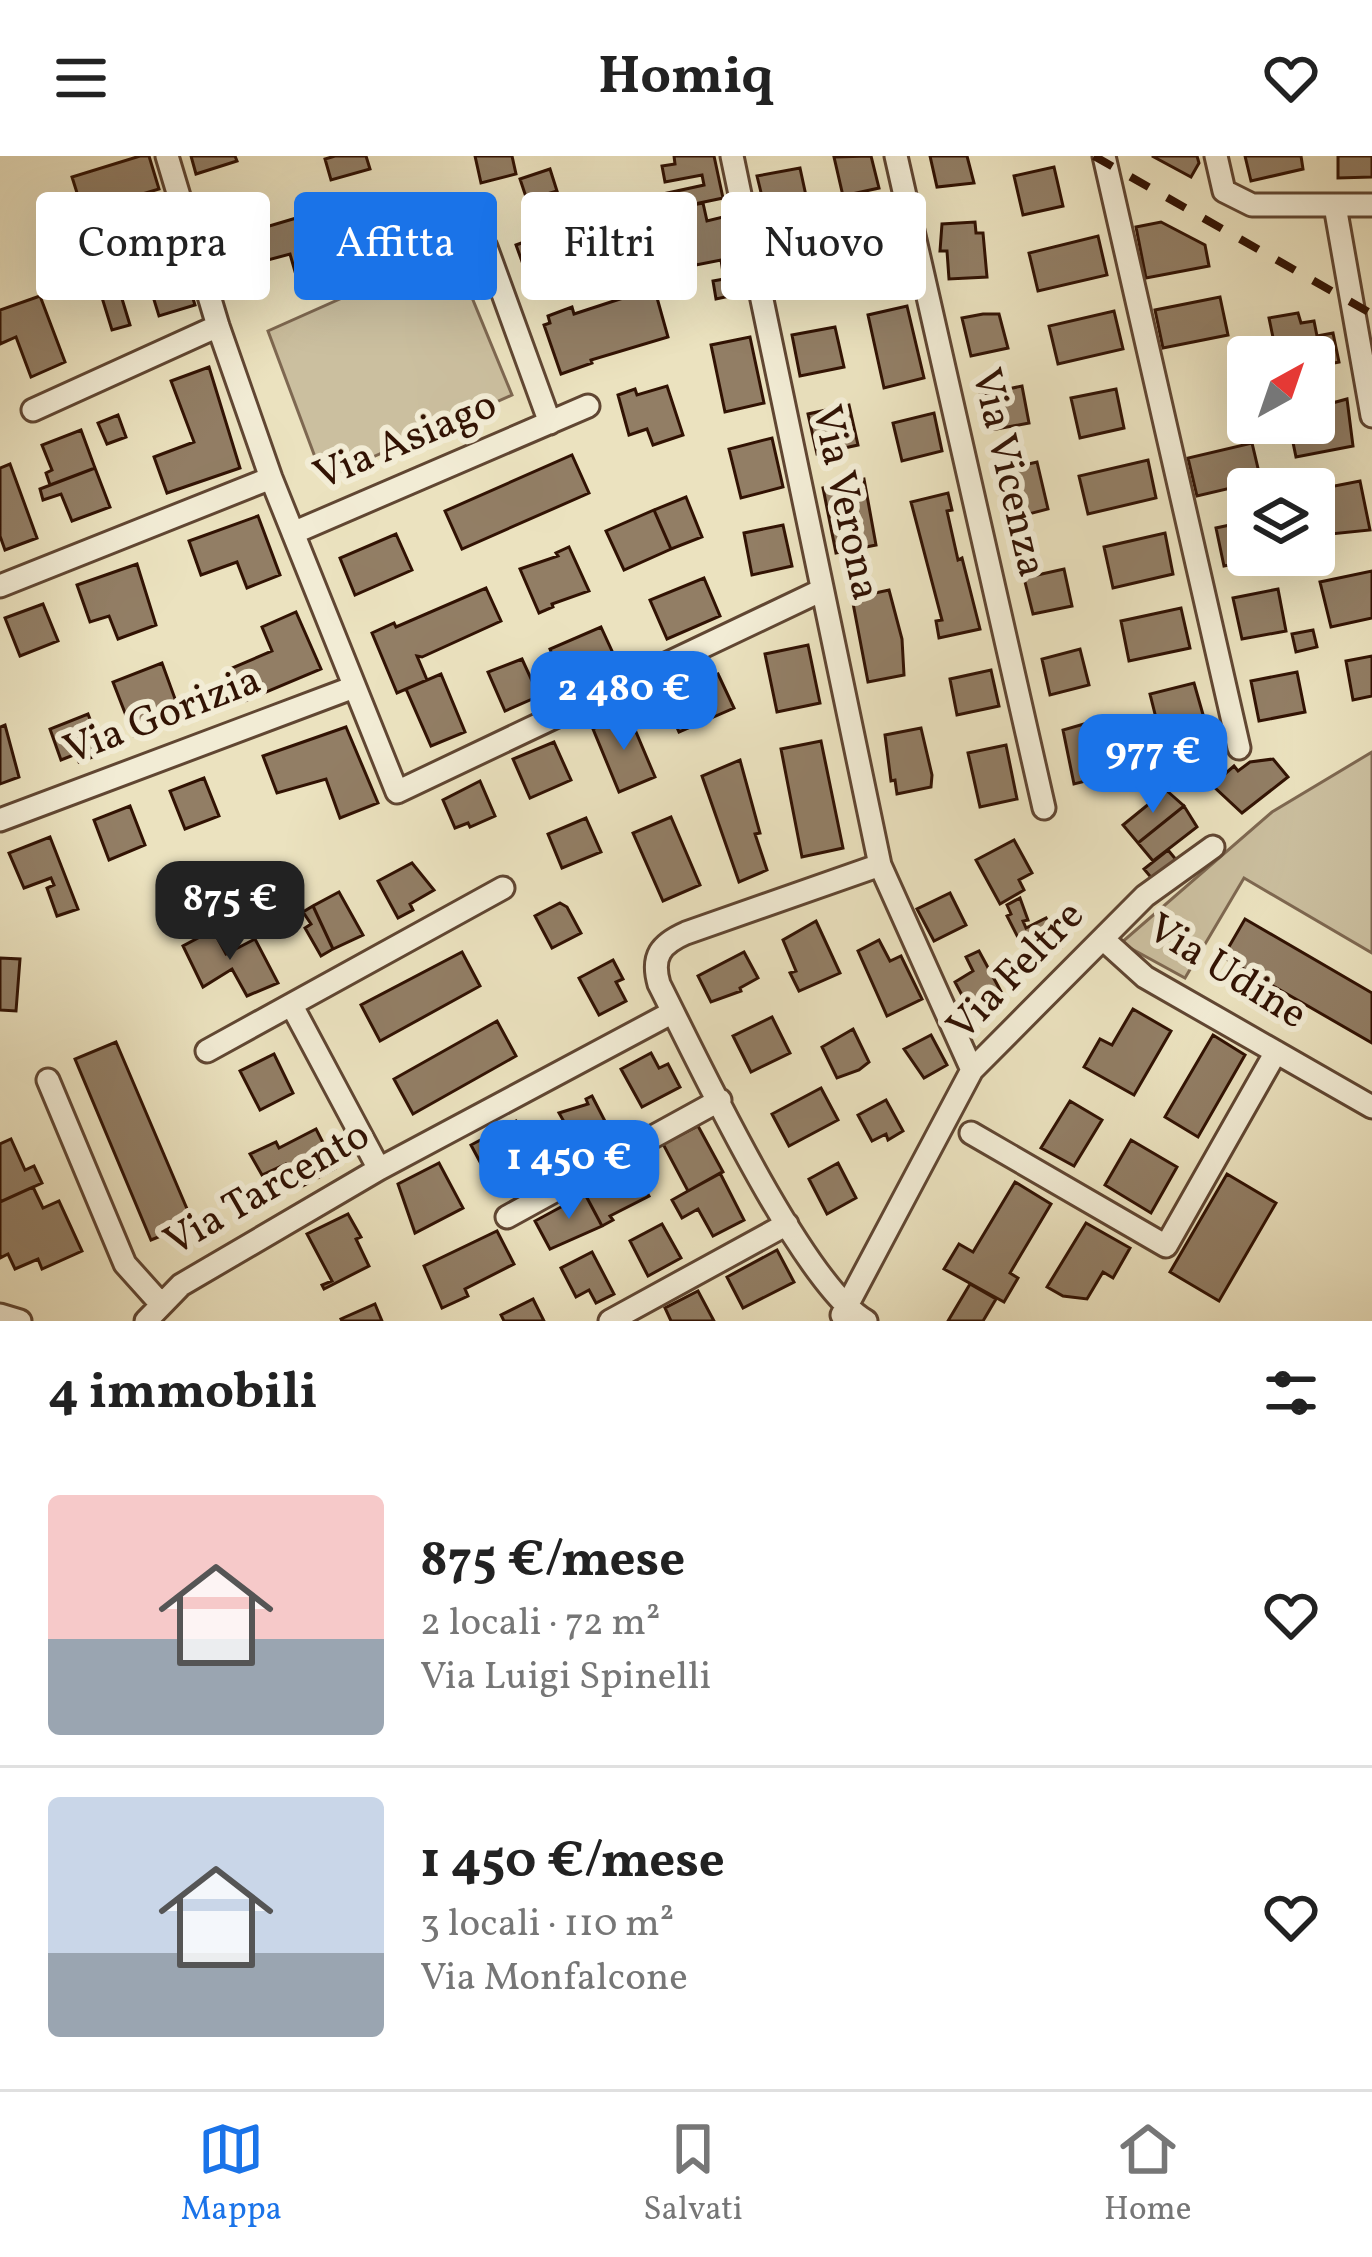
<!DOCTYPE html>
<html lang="it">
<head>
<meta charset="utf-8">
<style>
  :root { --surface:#fff; --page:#f6f6f6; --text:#222; --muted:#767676; --line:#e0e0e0; --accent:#1a73e8 }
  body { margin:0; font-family:Vollkorn,serif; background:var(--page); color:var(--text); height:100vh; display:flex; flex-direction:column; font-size:45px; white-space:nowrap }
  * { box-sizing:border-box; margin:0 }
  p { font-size:39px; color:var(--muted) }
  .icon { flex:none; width:66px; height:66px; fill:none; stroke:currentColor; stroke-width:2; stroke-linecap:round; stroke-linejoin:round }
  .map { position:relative; height:1165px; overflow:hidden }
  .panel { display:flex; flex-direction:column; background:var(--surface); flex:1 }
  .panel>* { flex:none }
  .hud { position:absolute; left:36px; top:36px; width:1302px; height:108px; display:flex; gap:24px }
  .needle { width:78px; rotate:40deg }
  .buttons { position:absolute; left:1227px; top:180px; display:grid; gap:24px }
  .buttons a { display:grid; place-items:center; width:108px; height:108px; border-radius:12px; background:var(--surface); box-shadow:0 12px 48px #0002; font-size:60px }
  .price { position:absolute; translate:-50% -102px; padding:0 27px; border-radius:24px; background:var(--accent); color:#fff; font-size:39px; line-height:78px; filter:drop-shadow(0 3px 6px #0008) }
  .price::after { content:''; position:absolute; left:50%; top:72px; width:36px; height:27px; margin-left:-18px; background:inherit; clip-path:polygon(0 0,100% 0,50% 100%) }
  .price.on { background:#222; color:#fff }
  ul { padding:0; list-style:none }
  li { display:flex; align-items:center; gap:36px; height:300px; padding:0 48px }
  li+li { border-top:3px solid var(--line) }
  li span { display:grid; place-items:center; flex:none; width:336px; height:240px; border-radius:12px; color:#555 }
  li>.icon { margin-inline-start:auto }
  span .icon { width:144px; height:144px; fill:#fffc; stroke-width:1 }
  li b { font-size:51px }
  h2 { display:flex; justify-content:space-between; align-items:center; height:144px; padding:0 48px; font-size:51px }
  .pill { padding:0 42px; border-radius:12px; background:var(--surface); box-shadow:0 12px 48px #0002; font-size:42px; line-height:108px }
  .pill.on { background:var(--accent); color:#fff }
  header { display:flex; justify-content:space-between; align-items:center; height:156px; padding:0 48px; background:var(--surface); font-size:54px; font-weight:700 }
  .tab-bar { display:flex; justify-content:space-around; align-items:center; height:168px; border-top:3px solid var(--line); background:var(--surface); font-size:33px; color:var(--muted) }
  .tab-bar a { display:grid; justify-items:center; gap:6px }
  .tab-bar .on { color:var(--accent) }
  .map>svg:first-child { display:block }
</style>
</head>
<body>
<header><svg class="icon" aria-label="menu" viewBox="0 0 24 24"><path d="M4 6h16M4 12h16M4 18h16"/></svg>Homiq<svg class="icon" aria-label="heart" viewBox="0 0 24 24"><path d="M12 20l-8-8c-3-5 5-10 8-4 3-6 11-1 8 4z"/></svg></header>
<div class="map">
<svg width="1372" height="1165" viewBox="0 0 1372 1165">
  <rect width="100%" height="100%" fill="#ebe2bf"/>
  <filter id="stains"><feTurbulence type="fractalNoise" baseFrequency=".00167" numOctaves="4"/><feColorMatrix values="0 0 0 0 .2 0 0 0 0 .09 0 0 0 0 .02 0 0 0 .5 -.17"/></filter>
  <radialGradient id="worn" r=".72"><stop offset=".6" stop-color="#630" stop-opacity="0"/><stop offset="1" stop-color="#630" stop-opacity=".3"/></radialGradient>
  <path fill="#cbbf9f" stroke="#7e6851" stroke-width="3" d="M452,93L512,239L339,316L337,311L325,310L319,301H315L268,175Z
    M1372,596V797L1244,722L1185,822L1121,787L1272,656Z"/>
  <path fill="#927e65" stroke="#311203" stroke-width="3" d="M140,0H149L159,33L83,56L72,21Z
    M191,0H235L237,5L196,18Z
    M335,0H366L370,13L331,24L325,3Z
    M475,0H512L516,18L481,27Z
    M674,0H714L723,42L666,54L663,38L704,29L702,19L665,26L662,10L675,8Z
    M871,0L879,32L843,40L834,1Z
    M930,0H967L974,27L937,31Z
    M1152,0H1197L1199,7L1191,21Z
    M1245,0H1301L1303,13L1251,25Z
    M1338,0H1372V21L1338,22Z
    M1054,11L1063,50L1023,59L1014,20Z
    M800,12L808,49L766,57L757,20Z
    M550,13L557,35L527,44L520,23Z
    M638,39L651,91L608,106L592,60Z
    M703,47L707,65L727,60L744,137L716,143L713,125L724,123L721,104L696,109L690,75L671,80L666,54Z
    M355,54L361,71L354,73L355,79L366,76L374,103L298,126L290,98L268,104L259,73L320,55L322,63Z
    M975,66L976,77H983L987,121L949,123L947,95H940L942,68Z
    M1161,66L1205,89L1209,110L1146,122L1136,71Z
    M170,68L195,149L159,160L134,79Z
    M887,68L896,108L860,117L850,76Z
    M568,70L580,117L532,133L516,89Z
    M1098,80L1107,119L1038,135L1029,97Z
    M814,84L823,125L787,133L778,92Z
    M105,87L130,169L112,174L87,93Z
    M642,128L644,135L654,131L668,181L591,204L592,207L561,218L544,169L550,167L548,160L572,151L574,158L620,143L617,136Z
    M40,140L65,206L31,221L16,181L0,188V154Z
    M1220,141L1228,179L1163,192L1155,154Z
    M907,150L924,222L884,232L868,159Z
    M1114,155L1123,193L1058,208L1049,170Z
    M1298,157L1301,167L1314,165L1317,180L1333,177L1339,206L1314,211V201H1277L1269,162Z
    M983,158H999L1008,192L971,200L962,162Z
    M835,171L844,211L800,220L792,179Z
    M750,181L764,247L725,256L711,189Z
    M209,211L240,312L167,337L154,301L194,286L171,225Z
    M667,230L683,279L653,289L647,273L629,279L618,239L635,233L637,239Z
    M1022,230L1029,267L986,275L980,239Z
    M1116,233L1124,272L1080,282L1071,242Z
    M1347,243L1353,290L1296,301L1289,267H1314V252Z
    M849,249L858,289L817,298L808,258Z
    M934,257L942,295L902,305L893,267Z
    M118,259L126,281L107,288L98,267Z
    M81,274L95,312L50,329L46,317L52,314L42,289Z
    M772,282L783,331L741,342L729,293Z
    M1252,287L1261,325L1197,340L1188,302Z
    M572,299L589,337L462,393L445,355Z
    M1148,304L1156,342L1088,358L1079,320Z
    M1037,306L1048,353L1013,362L1008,342L1001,344L994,316Z
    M10,308L37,382L5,394L0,380V312Z
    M95,312L110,351L72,365L61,338L43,344L40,333Z
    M864,323L876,389L836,397L823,332Z
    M1360,325L1370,374L1330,378L1331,382L1314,386V334Z
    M948,337L952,354L947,355L958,404L962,402L980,473L939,482L936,465L942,464L911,346Z
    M686,341L702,381L671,393L654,354Z
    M654,354L671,393L624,414L606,375Z
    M258,360L280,419L247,432L237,406L201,419L189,385Z
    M1248,365V399L1270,401L1224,410L1216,372Z
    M783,369L792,410L752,419L744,377Z
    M1165,377L1173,418L1113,432L1104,391Z
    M396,378L412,414L355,439L340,402Z
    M569,391L589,435L552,448L553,451L539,457L520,413L558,400L556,397Z
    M137,408L156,469L118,483L109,460L90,466L77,429Z
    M1064,413L1072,450L1033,458L1024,422Z
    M1372,415V462L1331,471L1320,426Z
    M704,422L720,460L667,483L650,444Z
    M486,432L501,465L422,501L417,500L427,524L397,537L372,477L394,467L396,471Z
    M1278,433L1286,475L1242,483L1233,442Z
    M889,434L902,483L904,519L868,526L852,442Z
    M43,448L58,485L20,500L5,462Z
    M1181,452L1190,492L1129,505L1121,465Z
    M296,456L321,513L245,545L232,512L272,495L262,471Z
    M601,471L617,506L584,520L575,501L556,508L550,493Z
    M1313,474L1317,491L1296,496L1292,478Z
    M808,489L820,547L777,556L765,498Z
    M1080,493L1089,529L1050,539L1042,503Z
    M1372,500V540L1353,544L1346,505Z
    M522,503L539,540L505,555L488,516Z
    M162,507L182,562L134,580L113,526Z
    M991,514L999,550L957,559L950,523Z
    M1297,516L1305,556L1259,565L1251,525Z
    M441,518L465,576L431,590L406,533Z
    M718,518L734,552L679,576L664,542Z
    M1194,527L1204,562L1159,574L1150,538Z
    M628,557L655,621L619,636L593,573Z
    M88,558L100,589L92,592L95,600L79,606L76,598L61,604L50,573Z
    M1098,564L1107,604L1087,609L1090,624L1074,628L1063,574Z
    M5,569L19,621L0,628V571Z
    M346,571L378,647L340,662L326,623L277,637L263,600Z
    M921,572L932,619L931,631L897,638L895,624L891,625L885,579Z
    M821,585L843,692L802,701L781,593Z
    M554,586L571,624L530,642L513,603Z
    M1006,589L1017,643L980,651L968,597Z
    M1273,603L1288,621L1242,657L1212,629L1234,610L1238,615L1250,606Z
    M740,604L760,677L755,678L767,714L739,726L702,620Z
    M204,622L219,660L185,673L170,635Z
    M480,625L495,660L470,671L468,667L455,672L443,644Z
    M1166,634L1184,650L1138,687L1123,669Z
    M130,650L145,689L109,704L94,664Z
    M1184,650L1197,671L1153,705L1138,687Z
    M671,661L700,729L663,745L633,677Z
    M586,662L601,696L562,712L548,678Z
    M50,681L78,753L57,760L47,732L54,729L51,722L24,732L9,697Z
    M1014,684L1032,717L1019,724L1024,734L1000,748L976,704Z
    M1168,694L1178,706L1154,725L1144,713Z
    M412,707L434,734L410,748L413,754L398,762L378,725Z
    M339,736L363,779L333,793L313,750Z
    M950,737L966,769L934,785L917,753Z
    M1020,742L1028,764L1023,765L1026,772L1046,762L1061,791L1031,807L1007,760L1011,758L1007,749Z
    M560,747L567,751L581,777L552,792L535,760Z
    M313,750L333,793L321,800L305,772L311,768L303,756Z
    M1245,763L1372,837V887L1223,801Z
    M816,765L840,817L799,835L790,817L796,815L783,784Z
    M213,774L226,798L255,783L278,827L247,840L232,813L203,831L183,790Z
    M879,784L890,805L901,800L922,843L887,860L858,795Z
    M979,795L1005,843L973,860L955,826L973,815L966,801Z
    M462,796L480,830L380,885L361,849Z
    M744,796L758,822L740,832L741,835L711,846L698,820Z
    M0,802L20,803L16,855L0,854Z
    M613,804L623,823L616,826L626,845L599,859L579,822Z
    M1133,853L1171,875L1134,939L1084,911L1100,883L1112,889Z
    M772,861L790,897L751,916L733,880Z
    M497,865L516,900L413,958L394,923Z
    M853,873L869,906L859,914L837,922L822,891Z
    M931,879L947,909L924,922L904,893Z
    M1213,879L1245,899L1198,981L1165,961Z
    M116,886L193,1067L151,1084L75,903Z
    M651,897L659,912L668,908L680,931L642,951L621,913Z
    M274,898L293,937L260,954L240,915Z
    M821,932L838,964L789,990L772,958Z
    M592,940L608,971L583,984L574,967L567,971L559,957L588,948L586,943Z
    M886,944L903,975L888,984L886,978L872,985L858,959Z
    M1070,945L1102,964L1074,1010L1041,992Z
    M516,965L540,1010L495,1034L471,989Z
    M698,970L723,1016L688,1035L663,988Z
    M316,973L336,1012L299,1032L286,1008L262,1019L250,998L276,986L279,992Z
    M11,983L25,1014L34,1010L42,1027L0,1046V988Z
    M1131,984L1177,1011L1151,1057L1105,1029Z
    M439,1007L463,1052L415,1077L398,1028Z
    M838,1007L856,1042L827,1058L809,1023Z
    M634,1012L649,1040L610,1060L613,1064L602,1070L585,1038Z
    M720,1017L744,1064L713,1080L698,1053L682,1062L672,1044Z
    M1227,1018L1276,1047L1219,1145L1170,1116Z
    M1015,1026L1051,1048L1010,1117L1018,1122L1004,1146L944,1113L959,1088L973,1096Z
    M33,1031L43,1052L59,1045L82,1095L42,1113L38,1103L15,1113L8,1098L0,1102V1046Z
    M585,1038L602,1070L550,1093L535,1065Z
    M348,1058L361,1081L356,1083L369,1110L324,1133L322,1129L332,1125L307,1078Z
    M1086,1067L1130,1092L1113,1122L1103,1116L1087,1143L1063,1140L1047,1131Z
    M662,1068L681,1102L648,1120L630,1085Z
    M497,1075L514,1108L465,1133L468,1140L442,1152L424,1110Z
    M777,1094L794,1126L743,1152L727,1121Z
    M592,1096L614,1138L596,1147L589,1134L576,1141L561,1112Z
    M970,1128L996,1143L983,1165H948Z
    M698,1135L714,1165H671L665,1152Z
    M533,1143L544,1165H504L501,1159Z
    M375,1148L382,1165H342L341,1163Z"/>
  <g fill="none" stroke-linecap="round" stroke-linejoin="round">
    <defs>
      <path id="street" d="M167,0L218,170L271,322L397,636L822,434
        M732,0L880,709L972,914
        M896,0L1044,652
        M1104,0L1239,592
        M1216,0L1224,35L1252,49H1372
        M1335,50L1372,260
        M486,91L550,267
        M33,254L218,170
        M293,377L588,250
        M0,430L271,322
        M0,664L354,531
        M1103,783L1145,821L1372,951
        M292,850L379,1013
        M207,895L503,732
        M48,924L125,1108L160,1147
        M971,977L1166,1090L1276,896
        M507,1061L720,944
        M0,1159L20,1165
        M842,1159L972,914L1145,740L1213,691
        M146,1165L181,1129L379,1013L673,856
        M610,1165L787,1068
        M866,1165C802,1128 697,903 659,828C651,800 661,788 686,777L880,709"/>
    </defs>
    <use href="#street" stroke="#604632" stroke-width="27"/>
    <use href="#street" stroke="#f2ecd5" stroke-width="21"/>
    <path stroke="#311203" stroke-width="8" stroke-dasharray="21 21" stroke-linecap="butt" d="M1094,0L1372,158"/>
  </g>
  <g text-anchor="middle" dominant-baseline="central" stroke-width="12" stroke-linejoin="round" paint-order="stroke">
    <g font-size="42" fill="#311203" stroke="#f2ecd5">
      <text transform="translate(406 286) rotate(-23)">Via Asiago</text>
      <text transform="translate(1007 317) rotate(77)">Via Vicenza</text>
      <text transform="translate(844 347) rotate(78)">Via Verona</text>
      <text transform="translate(163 561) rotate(-21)">Via Gorizia</text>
      <text transform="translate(1017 816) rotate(-46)">Via Feltre</text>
      <text transform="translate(1226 817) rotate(32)">Via Udine</text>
      <text transform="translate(268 1034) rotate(-30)">Via Tarcento</text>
    </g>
  </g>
  <rect width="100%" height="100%" filter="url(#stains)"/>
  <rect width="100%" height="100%" fill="url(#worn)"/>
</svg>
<div class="buttons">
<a><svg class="needle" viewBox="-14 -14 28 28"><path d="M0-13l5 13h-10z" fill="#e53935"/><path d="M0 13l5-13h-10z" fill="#767676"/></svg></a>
<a><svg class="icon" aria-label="layers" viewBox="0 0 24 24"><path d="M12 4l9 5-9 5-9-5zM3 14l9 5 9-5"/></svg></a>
</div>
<b class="price" style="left:624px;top:597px">2 480 €</b>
<b class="price" style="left:1153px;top:660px">977 €</b>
<b class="price on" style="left:230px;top:807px">875 €</b>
<b class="price" style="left:569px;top:1066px">1 450 €</b>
<div class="hud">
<a class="pill">Compra</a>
<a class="pill on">Affitta</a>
<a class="pill">Filtri</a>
<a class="pill">Nuovo</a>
</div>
</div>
<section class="panel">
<h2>4 immobili<svg class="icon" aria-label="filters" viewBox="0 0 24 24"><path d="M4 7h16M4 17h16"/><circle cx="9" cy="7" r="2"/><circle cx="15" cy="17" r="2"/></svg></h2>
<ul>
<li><span style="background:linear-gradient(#f6c9c9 60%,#9aa5b1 0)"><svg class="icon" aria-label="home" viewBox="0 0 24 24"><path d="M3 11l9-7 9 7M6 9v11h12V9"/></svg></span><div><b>875 €/mese</b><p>2 locali · 72 m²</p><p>Via Luigi Spinelli</p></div><svg class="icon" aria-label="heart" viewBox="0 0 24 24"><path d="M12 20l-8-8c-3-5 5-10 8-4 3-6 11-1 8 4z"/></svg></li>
<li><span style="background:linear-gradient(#c9d6e8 65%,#9aa5b1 0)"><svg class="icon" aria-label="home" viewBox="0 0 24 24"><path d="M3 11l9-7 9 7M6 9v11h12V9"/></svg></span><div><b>1 450 €/mese</b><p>3 locali · 110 m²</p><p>Via Monfalcone</p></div><svg class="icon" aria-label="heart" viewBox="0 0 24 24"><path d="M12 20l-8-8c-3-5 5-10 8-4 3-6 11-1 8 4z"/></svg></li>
</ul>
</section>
<nav class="tab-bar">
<a class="on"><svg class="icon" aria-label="map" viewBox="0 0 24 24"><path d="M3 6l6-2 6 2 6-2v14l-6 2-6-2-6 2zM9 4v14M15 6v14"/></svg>Mappa</a>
<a><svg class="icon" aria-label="saved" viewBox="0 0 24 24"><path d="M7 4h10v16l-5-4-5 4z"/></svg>Salvati</a>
<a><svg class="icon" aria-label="home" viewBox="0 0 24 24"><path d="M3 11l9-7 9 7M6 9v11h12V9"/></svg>Home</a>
</nav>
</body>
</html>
